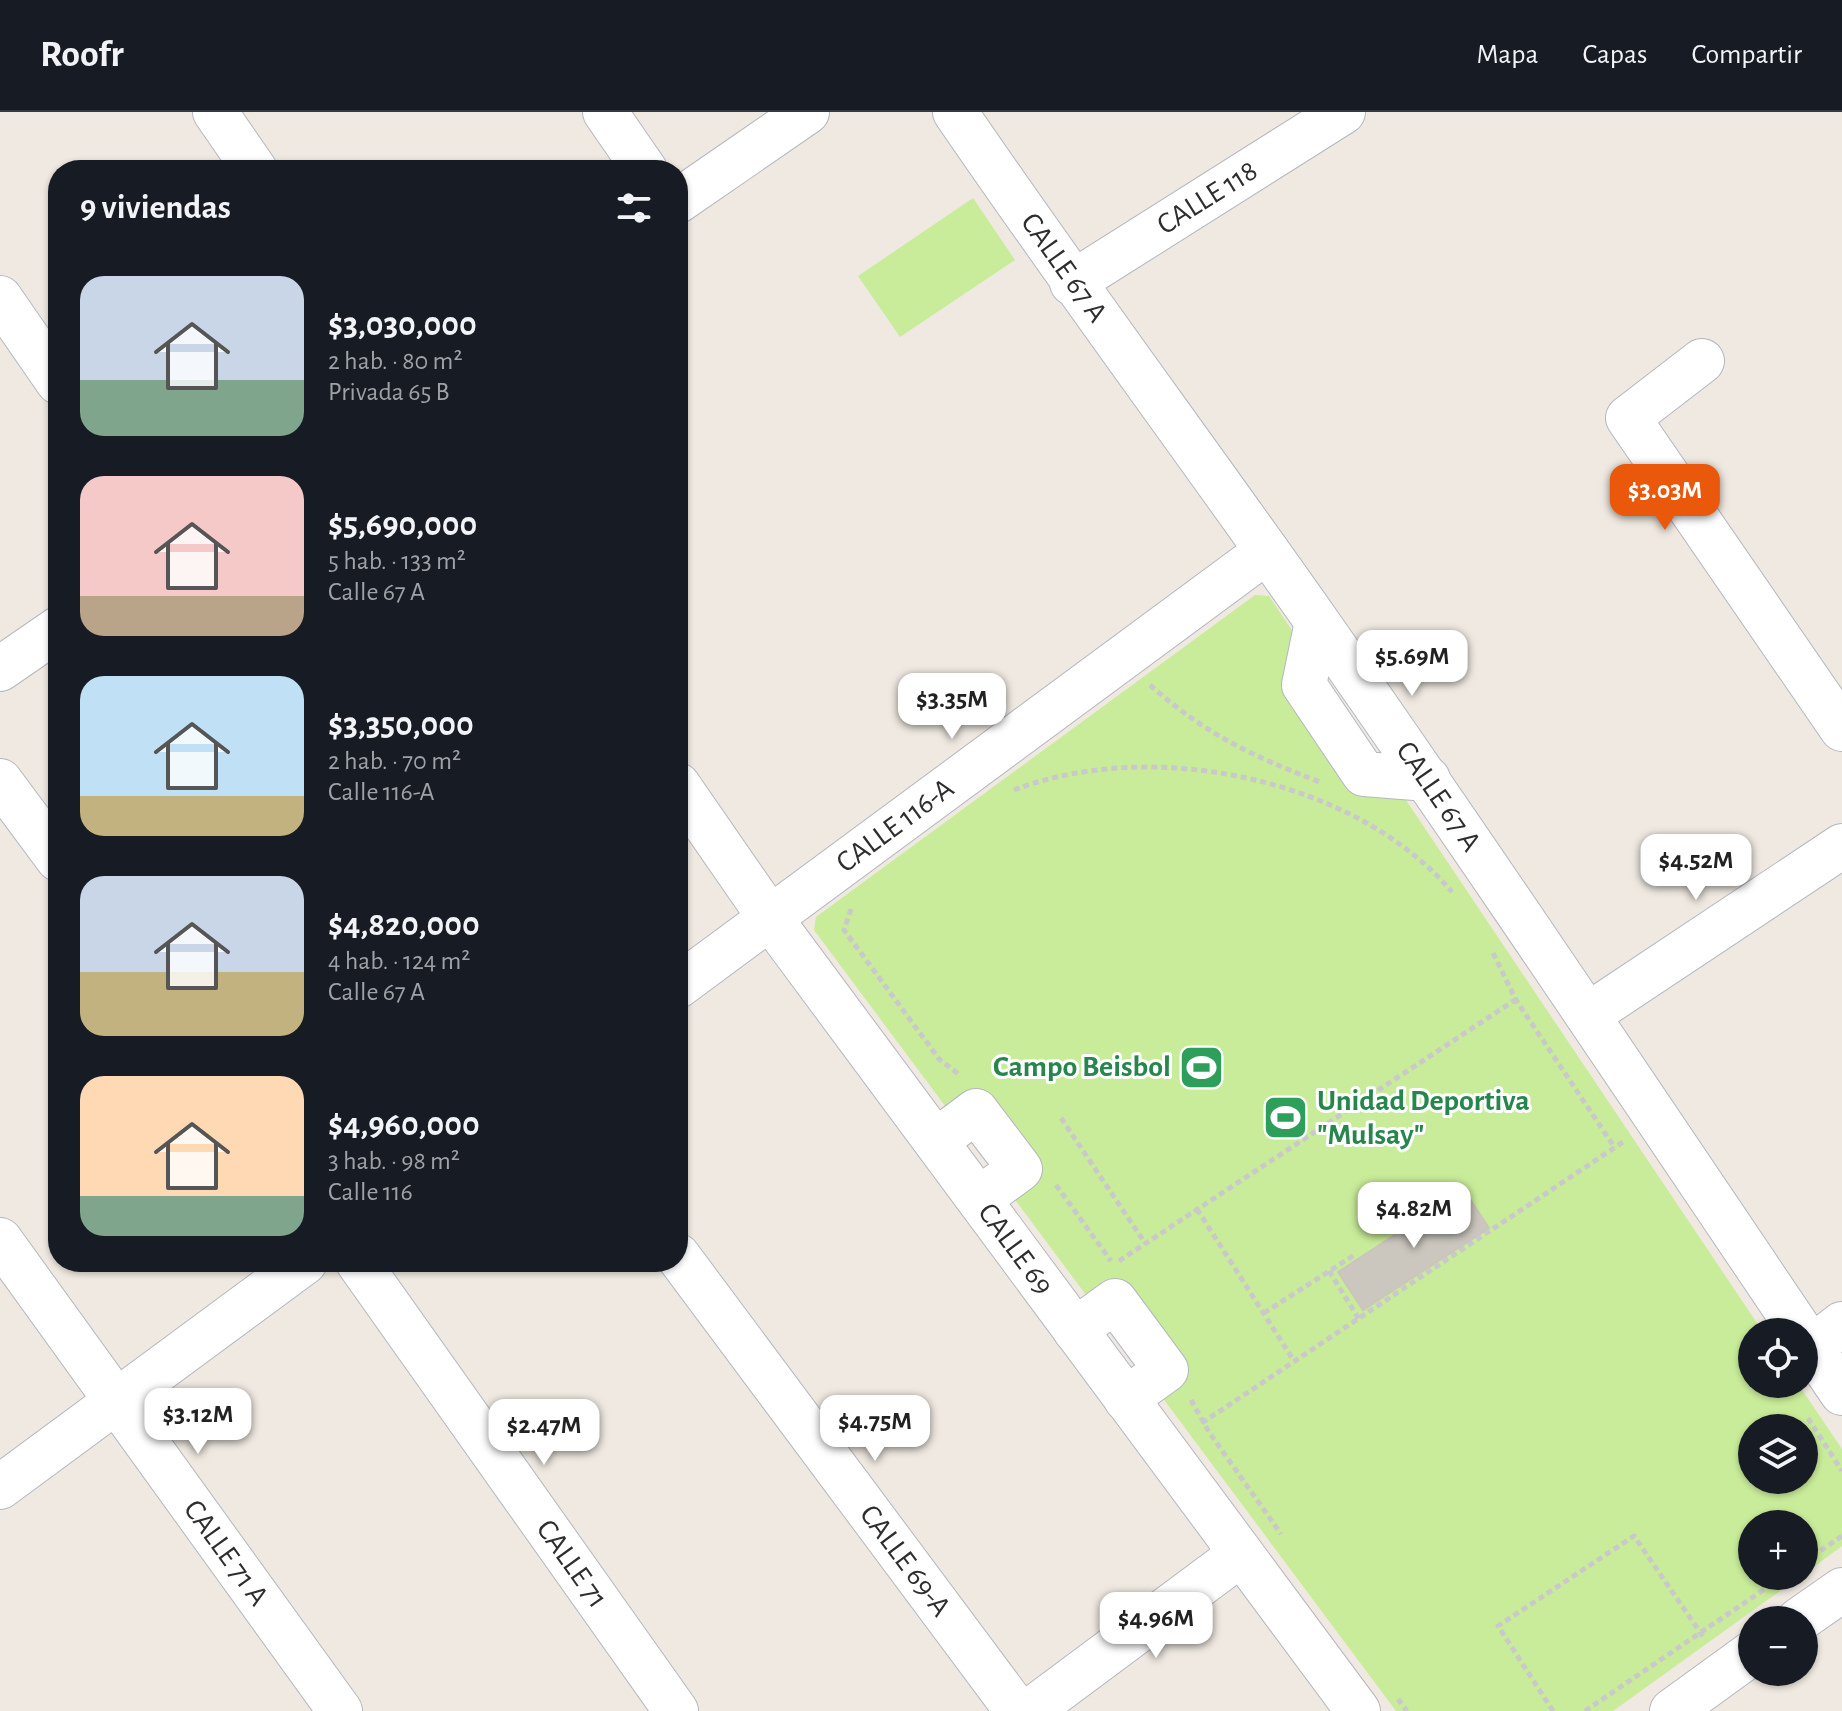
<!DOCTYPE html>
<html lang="es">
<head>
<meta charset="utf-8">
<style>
  :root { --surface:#171b24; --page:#20242c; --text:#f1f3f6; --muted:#9ea1a6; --line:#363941; --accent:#ea580c }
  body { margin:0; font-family:"Alegreya Sans",sans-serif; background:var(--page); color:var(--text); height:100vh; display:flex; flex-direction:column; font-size:30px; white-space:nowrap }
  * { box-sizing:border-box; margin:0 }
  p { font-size:26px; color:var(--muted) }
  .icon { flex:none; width:44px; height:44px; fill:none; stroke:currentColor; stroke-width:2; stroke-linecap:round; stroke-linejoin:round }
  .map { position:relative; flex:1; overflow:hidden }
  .sheet { position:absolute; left:48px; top:48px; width:640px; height:1112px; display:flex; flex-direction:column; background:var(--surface); border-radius:32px; box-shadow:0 2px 6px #0004 }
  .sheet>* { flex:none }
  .tools { position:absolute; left:1738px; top:1206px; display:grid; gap:16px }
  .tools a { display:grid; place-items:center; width:80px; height:80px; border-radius:50%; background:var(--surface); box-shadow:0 2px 6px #0004; font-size:40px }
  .price { position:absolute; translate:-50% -68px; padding:0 18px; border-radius:16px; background:#fff; color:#222; font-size:26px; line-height:52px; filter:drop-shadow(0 2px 4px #0008) }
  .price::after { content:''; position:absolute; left:50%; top:48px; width:24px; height:18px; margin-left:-12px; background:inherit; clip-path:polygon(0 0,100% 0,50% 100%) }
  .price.active { background:var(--accent); color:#fff }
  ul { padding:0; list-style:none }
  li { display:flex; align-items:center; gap:24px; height:200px; padding:0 32px }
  li span { display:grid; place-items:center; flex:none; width:224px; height:160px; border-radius:24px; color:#555 }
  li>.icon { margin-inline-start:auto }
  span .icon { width:96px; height:96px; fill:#fffc; stroke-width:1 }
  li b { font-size:34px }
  h2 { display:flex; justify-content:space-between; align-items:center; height:96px; padding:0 32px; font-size:34px }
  header { display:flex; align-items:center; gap:48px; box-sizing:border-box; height:112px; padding:0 40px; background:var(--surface); border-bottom:2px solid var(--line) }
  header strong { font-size:38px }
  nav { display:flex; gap:44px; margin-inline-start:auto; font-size:28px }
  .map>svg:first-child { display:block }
</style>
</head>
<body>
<header>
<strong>Roofr</strong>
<nav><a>Mapa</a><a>Capas</a><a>Compartir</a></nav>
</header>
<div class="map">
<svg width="1842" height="1599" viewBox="0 0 1842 1599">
  <rect width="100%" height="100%" fill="#efe9e1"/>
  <path fill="#c9ec9a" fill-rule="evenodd" d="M973,86L1015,148L900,225L858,164Z
    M1255,483L1269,484L1763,1220H1752V1272H1798L1842,1337V1434L1804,1462V1412H1752V1464H1801L1613,1599H1396L814,818L816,805ZM1752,1316H1804V1368H1752Z"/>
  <path fill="#cbc7bf" stroke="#cbc5ba" stroke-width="2" d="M1464,1078L1489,1116L1363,1198L1338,1160Z"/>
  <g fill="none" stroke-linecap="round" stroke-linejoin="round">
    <defs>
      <g id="minor">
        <path d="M215,0L255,58"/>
        <path d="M605,0L645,58"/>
        <path id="s1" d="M955,0C1073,173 1198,340 1318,511C1482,745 1641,983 1801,1220"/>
        <path d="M678,89L807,0"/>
        <path id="s2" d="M1072,171L1343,0"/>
        <path d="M0,186L58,270"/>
        <path d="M1702,249L1628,306L1842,617"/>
        <path d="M1317,510L1304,573L1364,662L1428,667"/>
        <path d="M0,557L58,517"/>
        <path d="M0,669L58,747"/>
        <path id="s3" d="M678,673L770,806L1358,1599"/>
        <path id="s4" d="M678,874L1267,439"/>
        <path d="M1588,903L1842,734"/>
        <path d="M936,1029L976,999L1020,1057L979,1087"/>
        <path id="s5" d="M0,1128L340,1599"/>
        <path id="s6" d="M678,1144L1017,1599"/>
        <path id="s7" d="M358,1150L676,1599"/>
        <path d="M1075,1218L1115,1189L1166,1258L1126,1287"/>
        <path d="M1804,1225L1842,1281"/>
        <path d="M1811,1236L1842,1212"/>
        <path d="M0,1375L305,1150"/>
        <path d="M1799,1508L1842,1478"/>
        <path d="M1030,1599L1241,1442"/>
        <path d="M1672,1599L1752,1541"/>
      </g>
    </defs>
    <use href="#minor" stroke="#b4b7c1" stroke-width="46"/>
    <path stroke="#c9c9c9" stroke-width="5" stroke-dasharray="6 4" stroke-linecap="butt" d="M1150,573C1205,622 1252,644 1320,670
      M1014,678C1152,625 1355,666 1452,780
      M851,797L844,818L939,947L961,964
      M1493,841L1516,888L1615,1036
      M1061,1006L1145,1131
      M1056,1073L1111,1149
      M1197,1097L1294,1249
      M1119,1149L1518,886
      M1329,1159L1359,1207
      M1264,1201L1356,1142
      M1191,1288L1209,1320L1281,1422
      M1808,1306L1842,1359
      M1202,1311L1626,1028
      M1804,1450L1842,1424
      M1398,1587L1407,1599
      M1553,1599L1498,1514L1634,1424L1704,1526
      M1585,1599L1784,1464"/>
    <use href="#minor" stroke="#fff" stroke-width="44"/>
  </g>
  <defs>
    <symbol id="stadium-square" viewBox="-11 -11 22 22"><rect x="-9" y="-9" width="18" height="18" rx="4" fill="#2e9e5b" stroke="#fff"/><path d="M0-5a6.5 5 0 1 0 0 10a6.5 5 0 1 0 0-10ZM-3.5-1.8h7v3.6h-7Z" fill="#fff"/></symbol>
  </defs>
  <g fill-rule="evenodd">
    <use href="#stadium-square" x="1176" y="930" width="51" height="51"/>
    <use href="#stadium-square" x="1260" y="980" width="51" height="51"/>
  </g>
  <g text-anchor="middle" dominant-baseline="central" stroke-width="6" stroke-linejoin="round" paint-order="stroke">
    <g font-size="30" fill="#2e2e2e" stroke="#fff">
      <text stroke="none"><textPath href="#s2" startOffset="160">CALLE 118</textPath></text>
      <text stroke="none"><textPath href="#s1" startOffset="190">CALLE 67 A</textPath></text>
      <text stroke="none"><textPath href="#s1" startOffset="838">CALLE 67 A</textPath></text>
      <text stroke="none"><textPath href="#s4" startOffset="270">CALLE 116-A</textPath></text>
      <text stroke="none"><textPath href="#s3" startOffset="574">CALLE 69</textPath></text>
      <text stroke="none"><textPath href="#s5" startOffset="386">CALLE 71 A</textPath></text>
      <text stroke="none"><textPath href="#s6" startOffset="380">CALLE 69-A</textPath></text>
      <text stroke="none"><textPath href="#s7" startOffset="370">CALLE 71</textPath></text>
    </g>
    <g font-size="30" font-weight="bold" fill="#27864d" stroke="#fff" text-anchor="end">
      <text x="1171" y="955">Campo Beisbol</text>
      <text x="1317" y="989" text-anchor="start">Unidad Deportiva<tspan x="1317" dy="34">"Mulsay"</tspan></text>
    </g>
  </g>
</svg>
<div class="tools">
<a><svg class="icon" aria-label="locate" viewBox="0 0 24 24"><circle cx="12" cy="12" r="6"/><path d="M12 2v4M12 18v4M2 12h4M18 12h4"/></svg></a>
<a><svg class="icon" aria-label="layers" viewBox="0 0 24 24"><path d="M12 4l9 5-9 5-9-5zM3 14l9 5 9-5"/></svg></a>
<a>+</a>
<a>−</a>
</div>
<b class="price active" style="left:1665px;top:420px">$3.03M</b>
<b class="price" style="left:1412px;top:586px">$5.69M</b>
<b class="price" style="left:952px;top:629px">$3.35M</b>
<b class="price" style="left:1696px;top:790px">$4.52M</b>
<b class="price" style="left:1414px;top:1138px">$4.82M</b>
<b class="price" style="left:198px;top:1344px">$3.12M</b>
<b class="price" style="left:875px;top:1351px">$4.75M</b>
<b class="price" style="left:544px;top:1355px">$2.47M</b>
<b class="price" style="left:1156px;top:1548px">$4.96M</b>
<section class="sheet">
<h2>9 viviendas<svg class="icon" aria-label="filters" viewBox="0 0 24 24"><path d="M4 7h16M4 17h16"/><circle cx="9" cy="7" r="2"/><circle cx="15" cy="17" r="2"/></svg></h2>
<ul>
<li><span style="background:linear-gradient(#c9d6e8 65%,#7fa58c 0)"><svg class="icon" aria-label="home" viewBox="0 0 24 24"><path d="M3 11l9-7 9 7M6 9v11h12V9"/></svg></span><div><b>$3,030,000</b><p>2 hab. · 80 m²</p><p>Privada 65 B</p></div></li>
<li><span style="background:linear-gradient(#f6c9c9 75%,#b9a48a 0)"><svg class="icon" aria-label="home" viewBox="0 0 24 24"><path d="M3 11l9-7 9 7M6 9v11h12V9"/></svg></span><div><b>$5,690,000</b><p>5 hab. · 133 m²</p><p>Calle 67 A</p></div></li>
<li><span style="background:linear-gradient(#bfe0f5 75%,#c2b280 0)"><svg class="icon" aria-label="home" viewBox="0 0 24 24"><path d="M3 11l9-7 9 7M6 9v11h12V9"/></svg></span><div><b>$3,350,000</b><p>2 hab. · 70 m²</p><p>Calle 116-A</p></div></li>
<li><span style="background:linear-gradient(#c9d6e8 60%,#c2b280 0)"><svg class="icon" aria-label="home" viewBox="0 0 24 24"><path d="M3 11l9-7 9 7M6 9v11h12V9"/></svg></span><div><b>$4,820,000</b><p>4 hab. · 124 m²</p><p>Calle 67 A</p></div></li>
<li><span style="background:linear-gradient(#ffd9b3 75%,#7fa58c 0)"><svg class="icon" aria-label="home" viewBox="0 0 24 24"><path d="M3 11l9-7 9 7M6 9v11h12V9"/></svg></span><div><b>$4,960,000</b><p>3 hab. · 98 m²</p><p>Calle 116</p></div></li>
</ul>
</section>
</div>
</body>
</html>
